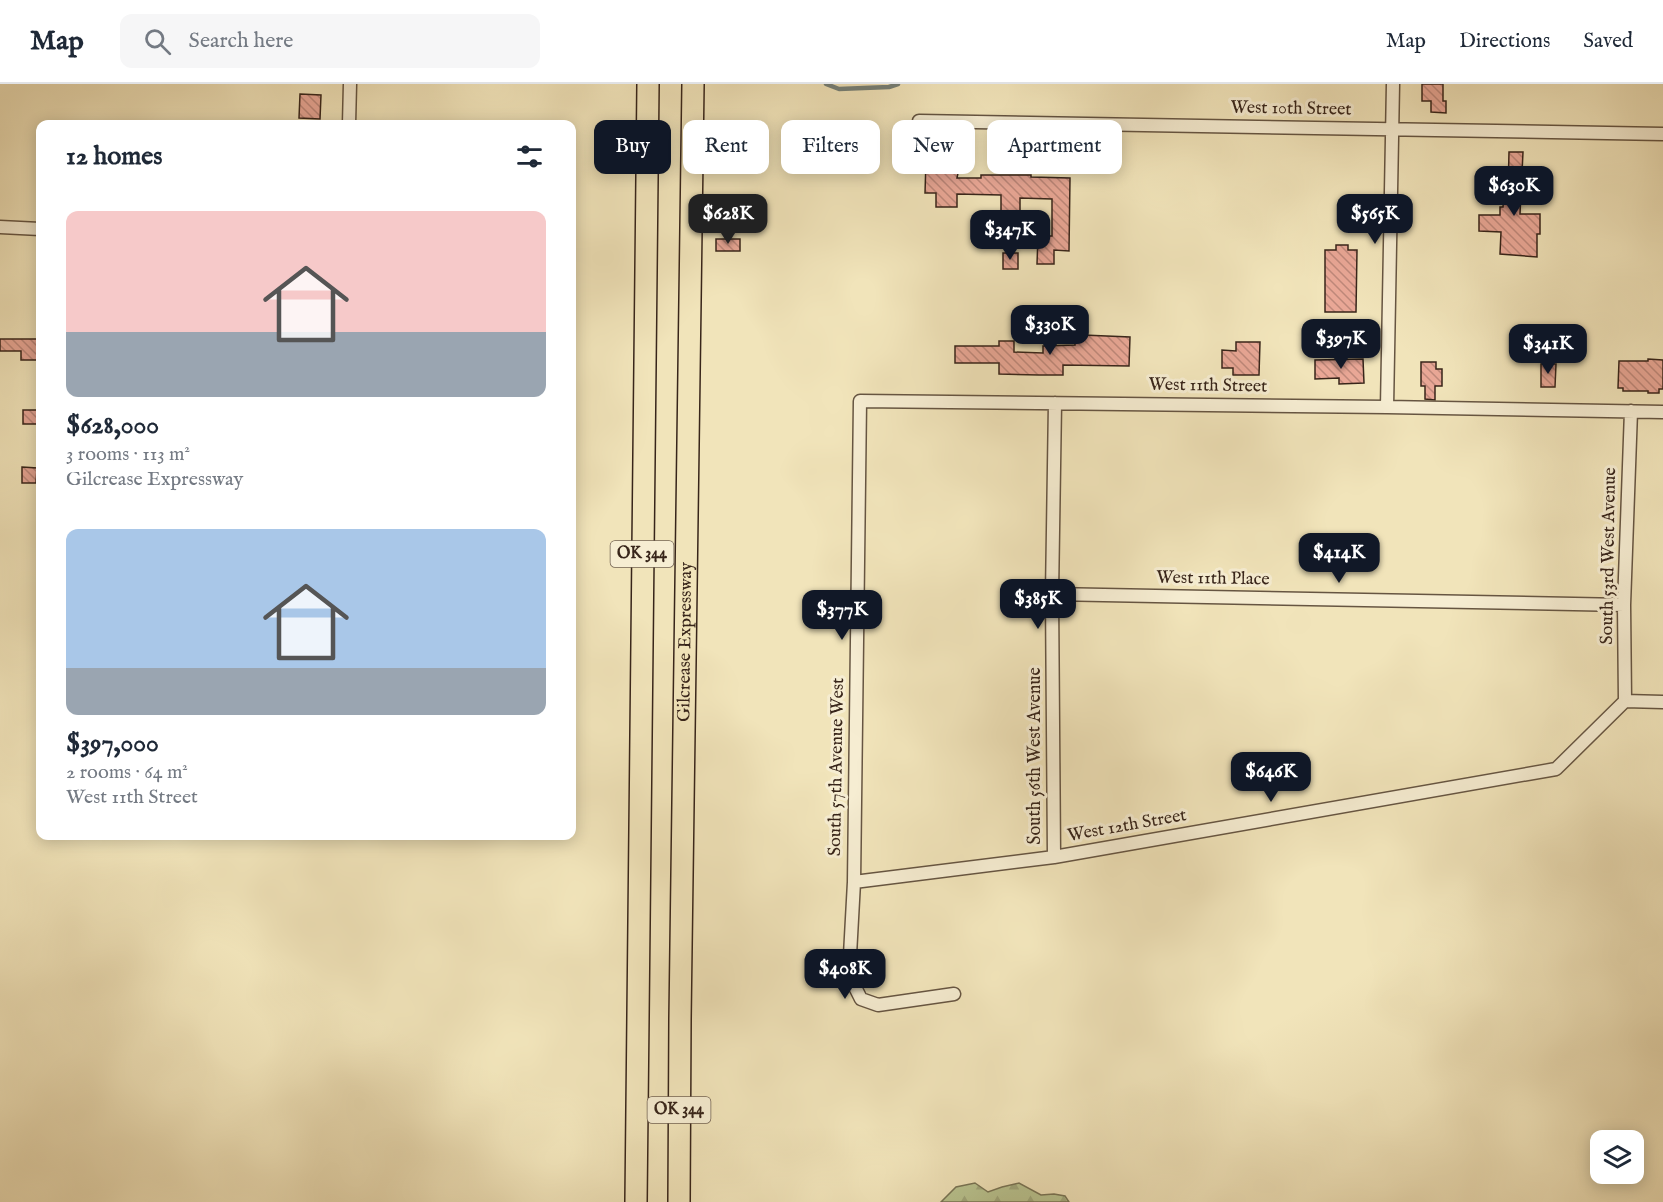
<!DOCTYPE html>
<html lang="en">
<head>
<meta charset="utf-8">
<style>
  :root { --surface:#fff; --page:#f6f6f7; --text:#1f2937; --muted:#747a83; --line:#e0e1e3; --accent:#111827 }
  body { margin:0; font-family:"IM FELL English",serif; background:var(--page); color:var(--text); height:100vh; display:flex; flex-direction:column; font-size:22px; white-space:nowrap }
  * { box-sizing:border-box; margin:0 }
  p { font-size:20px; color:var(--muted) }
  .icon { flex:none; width:33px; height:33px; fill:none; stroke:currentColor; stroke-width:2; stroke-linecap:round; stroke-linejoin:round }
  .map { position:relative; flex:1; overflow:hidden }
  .panel { position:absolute; left:36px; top:36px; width:540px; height:720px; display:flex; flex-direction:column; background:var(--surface); border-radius:12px; box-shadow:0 3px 15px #0003 }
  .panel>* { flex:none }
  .banner { position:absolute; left:594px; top:36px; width:570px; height:54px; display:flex; gap:12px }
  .controls { position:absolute; left:1590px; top:1046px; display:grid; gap:12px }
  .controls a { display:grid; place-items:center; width:54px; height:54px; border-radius:12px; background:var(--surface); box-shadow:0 3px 15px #0003; font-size:30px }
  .price { position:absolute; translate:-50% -51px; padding:0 14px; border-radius:12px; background:var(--accent); color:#fff; font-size:20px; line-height:39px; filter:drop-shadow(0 2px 3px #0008) }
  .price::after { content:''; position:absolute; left:50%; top:36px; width:18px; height:14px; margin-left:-9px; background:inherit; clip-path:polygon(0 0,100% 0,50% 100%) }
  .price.active { background:#222; color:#fff }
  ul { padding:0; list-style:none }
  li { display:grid; align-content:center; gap:12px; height:318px; padding:0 30px }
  li span { display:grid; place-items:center; height:186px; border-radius:12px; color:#555 }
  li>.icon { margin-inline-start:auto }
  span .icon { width:108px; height:108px; fill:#fffc; stroke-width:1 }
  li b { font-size:26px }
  h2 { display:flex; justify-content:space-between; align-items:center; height:72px; padding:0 30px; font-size:26px }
  .chip { padding:0 21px; border-radius:12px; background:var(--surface); box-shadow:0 3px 15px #0003; font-size:21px; line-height:54px }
  .chip.active { background:var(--accent); color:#fff }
  header { display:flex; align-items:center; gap:36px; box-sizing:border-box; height:84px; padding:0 30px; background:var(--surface); border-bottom:2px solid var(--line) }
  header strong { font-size:28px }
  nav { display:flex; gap:33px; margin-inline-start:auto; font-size:21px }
  .search { width:420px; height:54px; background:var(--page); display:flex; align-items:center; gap:15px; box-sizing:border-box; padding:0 21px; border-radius:12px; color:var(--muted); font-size:22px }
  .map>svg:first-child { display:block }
</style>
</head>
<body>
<header>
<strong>Map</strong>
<div class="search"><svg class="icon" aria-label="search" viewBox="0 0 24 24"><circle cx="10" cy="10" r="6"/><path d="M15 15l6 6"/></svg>Search here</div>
<nav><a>Map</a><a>Directions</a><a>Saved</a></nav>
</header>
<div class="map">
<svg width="1663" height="1118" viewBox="0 0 1663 1118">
  <defs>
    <pattern id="forest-firs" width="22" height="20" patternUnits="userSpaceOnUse" patternTransform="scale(1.5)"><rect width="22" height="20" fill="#b9c490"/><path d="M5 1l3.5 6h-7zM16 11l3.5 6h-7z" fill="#a0a87c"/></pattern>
    <pattern id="building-back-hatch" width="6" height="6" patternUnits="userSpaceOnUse" patternTransform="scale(1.5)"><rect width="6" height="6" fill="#e9a796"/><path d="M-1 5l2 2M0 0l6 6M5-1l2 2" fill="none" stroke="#be887a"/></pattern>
  </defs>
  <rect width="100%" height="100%" fill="#f1e4ba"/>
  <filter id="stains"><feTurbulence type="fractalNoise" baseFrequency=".00333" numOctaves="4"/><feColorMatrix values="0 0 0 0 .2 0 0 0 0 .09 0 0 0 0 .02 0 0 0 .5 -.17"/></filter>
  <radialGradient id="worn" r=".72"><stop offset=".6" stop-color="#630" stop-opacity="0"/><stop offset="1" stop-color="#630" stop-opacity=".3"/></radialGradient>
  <path fill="url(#forest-firs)" stroke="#787455" stroke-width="1.5" d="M975,1099L988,1108L1002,1103L1019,1099L1041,1111L1054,1110L1065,1112L1069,1118H941L956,1103Z"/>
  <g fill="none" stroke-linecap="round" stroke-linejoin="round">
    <path stroke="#748079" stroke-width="4.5" d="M826,0L839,5L889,3L898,0"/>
  </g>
  <path fill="url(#building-back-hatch)" stroke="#38251a" stroke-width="1.5" d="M1422,0H1443V17H1446V29L1431,28V17H1422Z
    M300,10L321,11L320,35L299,34Z
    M1509,68H1523L1520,130H1540V150H1537V173L1500,170L1501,148L1479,147V131H1500V123H1503L1504,109H1508Z
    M926,76L941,77V89H958L957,94H981V91H1031V93L1070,94L1069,167L1054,166V180H1037L1038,152H1052V115L1020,114V135H1001V111L957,110V123H936V109H925Z
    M716,155H740V167H716Z
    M1336,161H1348V166H1357L1356,228H1325V166H1336Z
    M1003,169H1018V185H1003Z
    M1083,251L1130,253L1129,282L1063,281V291H1039L999,290V279H955V262H999V257H1014V268L1043,269V262L1075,261V257H1083Z
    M0,255H37V276H21V267H0Z
    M1236,258H1260L1259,291H1233V284H1222V266L1236,267Z
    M1363,275L1364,299L1339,300V294L1315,295V276Z
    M1648,275L1663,276V305H1659V309H1648V307H1623V304H1618L1619,277H1648Z
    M1421,278H1436V285H1442V302H1435V316L1425,315V302H1421Z
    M1541,280H1556L1555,303H1541Z
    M23,326H38V340H23Z
    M22,383L37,384L36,399H22Z"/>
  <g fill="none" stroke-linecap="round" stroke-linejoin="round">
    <defs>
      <path id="street" d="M919,37L1663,50
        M349,40L350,0
        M0,143L40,145
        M1387,323L1393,0
        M1052,510L1624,521
        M1625,617L1624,521L1631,327
        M1054,773L1052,510L1055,319
        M854,798L1054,773L1556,685L1625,617L1663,618
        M954,910L878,921L861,915L852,897L850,871L854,798L860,317L1387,323L1663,328"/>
      <g id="highway">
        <path d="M636,1118L648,0"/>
        <path id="s1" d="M679,1118L680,935L693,0"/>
      </g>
    </defs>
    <use href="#street" stroke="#665542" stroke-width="15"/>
    <use href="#highway" stroke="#38251a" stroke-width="24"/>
    <use href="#street" stroke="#f6edd2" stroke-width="12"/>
    <use href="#highway" stroke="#f1e4ba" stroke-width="21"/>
  </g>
  <g text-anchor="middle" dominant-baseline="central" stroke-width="6" stroke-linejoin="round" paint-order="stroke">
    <g fill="#f6edd2" stroke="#716151" stroke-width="1.5">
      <rect x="610.5" y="457" width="63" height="26" rx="4.5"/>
      <rect x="647.5" y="1013" width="63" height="26" rx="4.5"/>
    </g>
    <g font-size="16" font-weight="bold" fill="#38251a">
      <text x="642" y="470">OK 344</text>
      <text x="679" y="1026">OK 344</text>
    </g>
    <g font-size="18" fill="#38251a" stroke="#f6edd2">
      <text transform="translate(1291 25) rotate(1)">West 10th Street</text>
      <text transform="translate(1208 302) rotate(1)">West 11th Street</text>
      <text transform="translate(1609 472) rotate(-89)">South 53rd West Avenue</text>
      <text transform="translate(1213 495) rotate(1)">West 11th Place</text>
      <text stroke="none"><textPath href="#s1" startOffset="560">Gilcrease Expressway</textPath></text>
      <text transform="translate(1035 672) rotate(-90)">South 56th West Avenue</text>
      <text transform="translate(837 683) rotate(-89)">South 57th Avenue West</text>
      <text transform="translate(1127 742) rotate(-10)">West 12th Street</text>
    </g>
  </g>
  <rect width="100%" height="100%" filter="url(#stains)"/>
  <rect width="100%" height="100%" fill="url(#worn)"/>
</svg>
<div class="controls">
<a><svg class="icon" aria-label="layers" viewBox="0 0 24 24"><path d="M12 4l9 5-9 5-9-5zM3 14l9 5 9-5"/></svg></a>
</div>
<b class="price" style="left:1514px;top:133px">$630K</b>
<b class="price active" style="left:728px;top:161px">$628K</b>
<b class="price" style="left:1375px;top:161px">$565K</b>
<b class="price" style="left:1010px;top:177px">$347K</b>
<b class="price" style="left:1050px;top:272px">$330K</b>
<b class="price" style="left:1341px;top:286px">$397K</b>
<b class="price" style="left:1548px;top:291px">$341K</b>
<b class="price" style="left:1339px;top:500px">$414K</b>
<b class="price" style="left:1038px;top:546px">$385K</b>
<b class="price" style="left:842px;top:557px">$377K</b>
<b class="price" style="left:1271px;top:719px">$646K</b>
<b class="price" style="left:845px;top:916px">$408K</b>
<div class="banner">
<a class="chip active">Buy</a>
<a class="chip">Rent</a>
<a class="chip">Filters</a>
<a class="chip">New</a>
<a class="chip">Apartment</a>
</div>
<section class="panel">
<h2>12 homes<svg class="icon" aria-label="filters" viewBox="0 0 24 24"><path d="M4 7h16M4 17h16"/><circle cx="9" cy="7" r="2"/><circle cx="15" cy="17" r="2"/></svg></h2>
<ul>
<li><span style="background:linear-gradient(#f6c9c9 65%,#9aa5b1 0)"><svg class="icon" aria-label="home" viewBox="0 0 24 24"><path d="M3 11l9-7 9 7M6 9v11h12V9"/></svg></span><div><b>$628,000</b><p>3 rooms · 113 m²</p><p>Gilcrease Expressway</p></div></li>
<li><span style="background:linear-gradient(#a9c7e8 75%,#9aa5b1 0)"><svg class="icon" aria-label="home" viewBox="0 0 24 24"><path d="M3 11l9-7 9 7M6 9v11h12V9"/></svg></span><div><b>$397,000</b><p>2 rooms · 64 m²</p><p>West 11th Street</p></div></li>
</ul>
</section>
</div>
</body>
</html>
